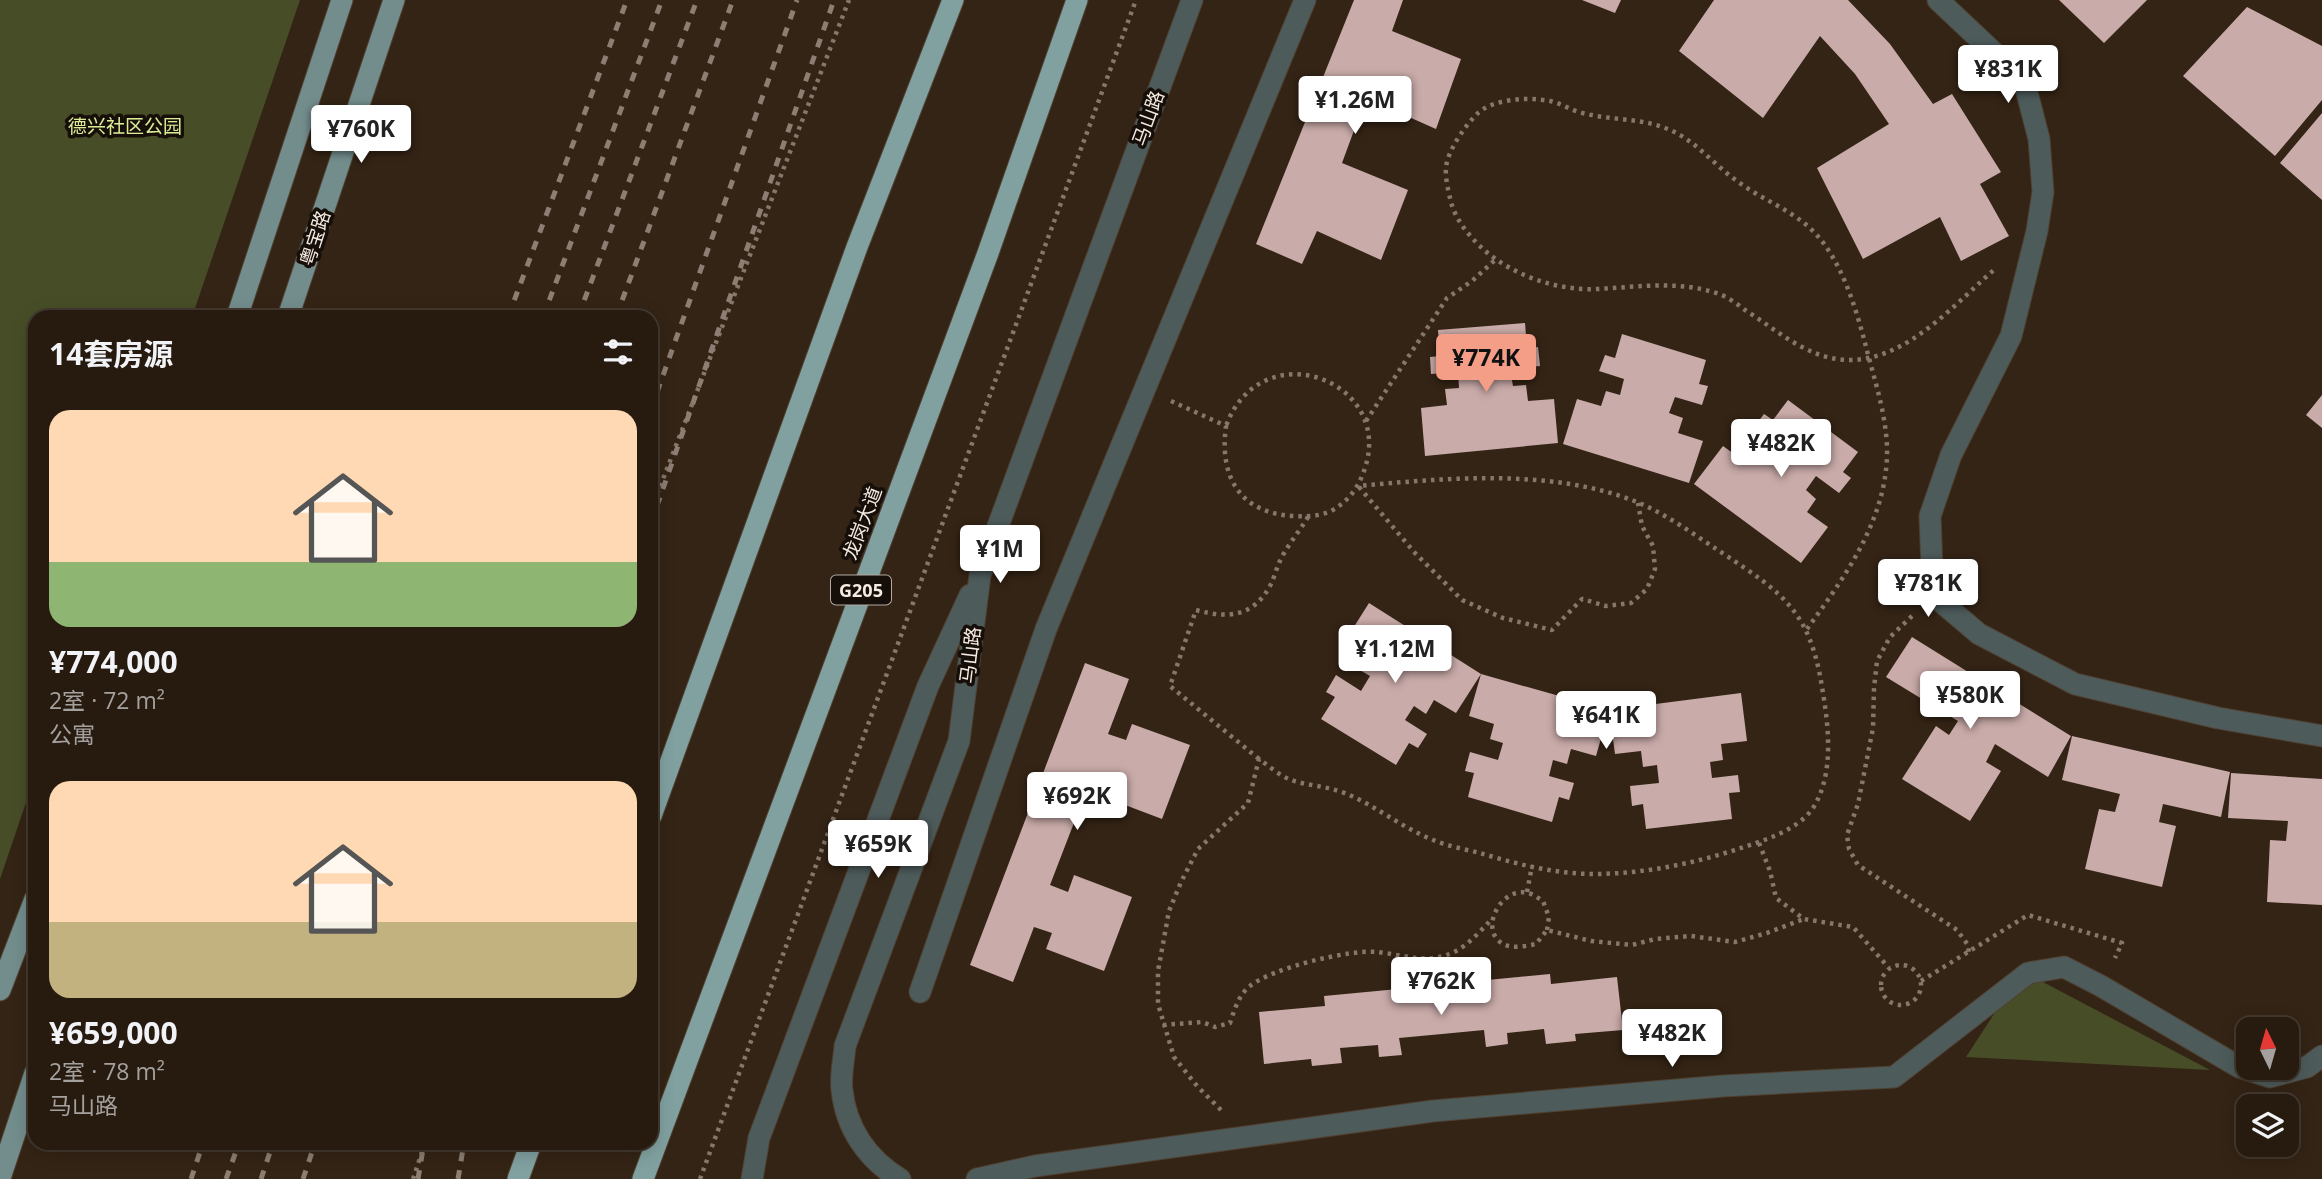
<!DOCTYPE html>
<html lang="zh">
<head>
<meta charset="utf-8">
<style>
  :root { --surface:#271b10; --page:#33281e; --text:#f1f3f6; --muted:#a4a19f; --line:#433930; --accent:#f49e87 }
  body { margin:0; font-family:"Open Sans","Noto Sans SC",sans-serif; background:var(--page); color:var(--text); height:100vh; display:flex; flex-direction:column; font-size:26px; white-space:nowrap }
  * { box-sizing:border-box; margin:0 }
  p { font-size:23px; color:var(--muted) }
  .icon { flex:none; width:38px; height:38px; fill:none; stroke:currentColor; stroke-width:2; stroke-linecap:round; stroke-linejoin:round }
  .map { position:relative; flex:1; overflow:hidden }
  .drawer { position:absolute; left:28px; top:310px; width:630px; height:840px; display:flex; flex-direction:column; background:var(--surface); border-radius:21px; box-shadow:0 4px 18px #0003,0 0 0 2px var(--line) }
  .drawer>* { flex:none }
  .needle { width:46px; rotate:355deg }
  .tools { position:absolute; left:2236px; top:1017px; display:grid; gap:14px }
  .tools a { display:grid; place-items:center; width:63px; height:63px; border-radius:14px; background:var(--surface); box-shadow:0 4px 18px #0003,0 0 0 2px var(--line); font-size:35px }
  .price { position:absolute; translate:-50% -60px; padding:0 16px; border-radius:7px; background:#fff; color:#222; font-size:23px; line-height:46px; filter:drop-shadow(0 2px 4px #0008) }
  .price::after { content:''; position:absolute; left:50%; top:42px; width:21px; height:16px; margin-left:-10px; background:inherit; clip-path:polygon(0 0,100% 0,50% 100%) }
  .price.on { background:var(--accent); color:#111 }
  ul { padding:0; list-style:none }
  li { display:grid; align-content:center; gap:14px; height:371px; padding:0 21px }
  li span { display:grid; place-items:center; height:217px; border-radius:21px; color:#555 }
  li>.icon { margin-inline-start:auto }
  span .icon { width:126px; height:126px; fill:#fffc; stroke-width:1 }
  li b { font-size:30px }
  h2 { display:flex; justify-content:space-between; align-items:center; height:84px; padding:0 21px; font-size:30px }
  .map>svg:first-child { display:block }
</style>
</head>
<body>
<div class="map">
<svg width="2322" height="1179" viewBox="0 0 2322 1179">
  <rect width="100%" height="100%" fill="#342415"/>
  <path fill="#474e27" d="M0,0H300L192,317H35V776L0,879Z
    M2022,971L2210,1070L1966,1057Z"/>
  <path fill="#c9aba9" d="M1354,0H1403L1392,31L1461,59L1436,129L1366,98L1342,163L1408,190L1381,260L1317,231L1302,264L1256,244Z
    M1582,0H1621L1615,13Z
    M1714,0H1848L1890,44L1933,104L1952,94L2001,172L1980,184L2009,236L1961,261L1940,217L1863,259L1817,168L1889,124L1855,74L1820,36L1763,118L1679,51Z
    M2059,0H2147L2104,43Z
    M2247,7L2322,46V100L2275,156L2183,76Z
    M2322,113V200L2280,163Z
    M1525,323L1527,348L1538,347L1540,366L1510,369L1513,386L1526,385L1528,401L1554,399L1558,443L1425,456L1421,408L1447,405L1445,389L1459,388L1458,372L1431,374L1430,357L1440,356L1438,330Z
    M1622,334L1706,360L1699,384L1708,386L1702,405L1675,397L1669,413L1683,418L1678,433L1703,441L1689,483L1563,444L1577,399L1601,406L1606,391L1620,395L1624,379L1599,371L1605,355L1615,358Z
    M2322,395V428L2306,415Z
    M1788,400L1858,452L1843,472L1851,478L1839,493L1816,476L1806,490L1816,499L1807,512L1828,527L1801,563L1694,484L1723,446L1744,461L1754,448L1765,456L1775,443L1754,427L1764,414L1773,420Z
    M1369,603L1481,674L1456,713L1434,700L1426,714L1414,706L1405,720L1427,734L1418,748L1409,743L1396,765L1321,719L1335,697L1326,692L1336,675L1361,691L1370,676L1358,669L1367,655L1345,641Z
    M1912,637L2071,736L2048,777L1995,744L1986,762L2001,771L1970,821L1902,779L1936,726L1949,735L1958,721L1886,677Z
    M1085,663L1129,679L1108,734L1126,740L1132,724L1190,745L1162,819L1104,797L1109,782L1092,776L1050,885L1068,892L1074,875L1132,897L1104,971L1046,949L1052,933L1034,927L1013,982L970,965Z
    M1481,674L1609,710L1741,693L1747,741L1721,744L1723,760L1710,762L1712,778L1738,775L1740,792L1729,793L1732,819L1646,829L1643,804L1632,806L1630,786L1659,783L1657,765L1643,767L1641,751L1615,754L1609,710L1596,756L1571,749L1567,764L1553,760L1549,776L1574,783L1569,800L1559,797L1552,822L1468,797L1474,773L1465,771L1470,752L1498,760L1503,743L1490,739L1494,724L1469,716Z
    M2072,736L2230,772L2221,817L2163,804L2159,822L2176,826L2162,887L2085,869L2099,809L2115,812L2120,794L2062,780Z
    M2231,773L2322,779V905L2267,902L2270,840L2286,841L2288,821L2228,818Z
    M1550,974L1551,984L1617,977L1623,1030L1575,1034L1576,1041L1546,1044L1544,1029L1507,1033L1508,1044L1486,1047L1484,1030L1442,1034L1399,1038L1402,1055L1379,1057L1378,1045L1340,1048L1342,1063L1312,1066L1311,1059L1264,1064L1259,1012L1325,1006L1324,996L1398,989V995L1437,992L1478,988L1477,981Z"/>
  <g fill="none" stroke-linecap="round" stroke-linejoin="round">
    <defs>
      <path id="minor" d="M1938,0L2024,81L2039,139L2043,192L2037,231L2011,336L1951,455L1930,516L1933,595L1979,634L2075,684L2218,718L2322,736
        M920,992L1046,629L1305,0
        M752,1179L759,1138L928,686L970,595
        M900,1179C867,1159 846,1128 842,1090C840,1076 844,1060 845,1046L959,741L980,575L1192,0
        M977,1179L1035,1166L1433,1111L1723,1086L1894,1077L2028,973L2064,967L2101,986L2239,1067L2270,1077L2307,1067L2322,1056"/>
      <path id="major" d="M237,317L342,0
        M288,317L394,0
        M0,990L35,899
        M0,1178L35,1073"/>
      <path id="highway" d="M651,816L857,247L953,0
        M518,1179L531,1143
        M643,1179L988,253L1077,0"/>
    </defs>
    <use href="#minor" stroke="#4f4032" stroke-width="23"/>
    <use href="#major" stroke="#4f4032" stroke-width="23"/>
    <use href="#highway" stroke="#4f4032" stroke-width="23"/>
    <path stroke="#85776b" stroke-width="4.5" stroke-dasharray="3.5 5" stroke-linecap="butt" d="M1171,401L1226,426C1219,477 1240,514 1295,516C1307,517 1320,516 1331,511C1346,503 1356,491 1362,476C1402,383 1262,328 1226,426
      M1366,421L1447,298L1472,281L1495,260
      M1359,487L1415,553L1462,600L1503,618L1552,630L1582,599L1606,606L1631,603L1647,589L1655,569L1653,546L1642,526L1638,503
      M651,510L849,0
      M1912,616L1890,637L1877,661L1874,688L1873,728L1858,804L1847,835L1849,849L1858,865L1957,930L1968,945L1969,953
      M1807,629C1844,578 1885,522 1887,456C1888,418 1874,379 1865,343C1855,305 1841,260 1814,232C1791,209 1762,200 1737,181C1713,164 1696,141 1670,130C1641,117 1609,121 1579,112C1569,109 1560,103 1550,101C1529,97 1493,98 1477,114C1465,126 1448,150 1446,167C1445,176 1448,190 1450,198C1454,218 1468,235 1483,249C1512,275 1557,291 1597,289C1638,287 1679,280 1719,294C1728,297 1737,304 1745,310C1783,334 1815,366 1863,359C1915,351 1957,302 1995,269
      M1259,759L1170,686L1196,610C1228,619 1254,617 1271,584C1274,578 1276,570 1279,563C1286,547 1299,532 1308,517
      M1759,843L1770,871L1776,898L1804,919L1853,927L1889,968
      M1527,892L1532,866
      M1547,930L1549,917L1543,901C1538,898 1533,894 1528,893C1501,886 1478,930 1503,944C1513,949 1526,946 1536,944L1547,930L1591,941L1632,945L1655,939L1691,936L1735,942L1767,933L1804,919
      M1881 985a20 20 0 1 1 40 0a20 20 0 1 1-40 0Z
      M1921,981L2028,915L2122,943L2115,958
      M1163,1025L1202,1022L1215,1027L1230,1023C1234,1011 1239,994 1250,986C1272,968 1350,949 1378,952C1403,955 1427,964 1452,953C1468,946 1480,931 1492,919
      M1221,1110L1197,1086L1174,1057L1158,1004V971L1169,911L1181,882L1198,849L1248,803L1259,759C1269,766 1280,776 1291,780C1309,786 1328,786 1347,794C1376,806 1401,827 1431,839C1446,846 1464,849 1480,853C1516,864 1556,874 1593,874C1642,874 1692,864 1738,849C1765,840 1804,829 1817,801C1834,767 1828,722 1822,687C1810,612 1784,594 1724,554C1696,536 1668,515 1637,502C1552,468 1447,478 1358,486
      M413,1179L425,1143
      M700,1179L1136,0"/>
    <use href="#minor" stroke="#4e5b5b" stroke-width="21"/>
    <use href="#major" stroke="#738d8d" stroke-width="21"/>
    <use href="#highway" stroke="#81a1a1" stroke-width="21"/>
    <path stroke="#8c7e72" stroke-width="5" stroke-dasharray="9 9" stroke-linecap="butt" d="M508,317L627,0
      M543,317L662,0
      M578,317L697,0
      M616,317L733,0
      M651,409L797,0
      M651,523L834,0
      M191,1179L203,1143
      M226,1179L239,1143
      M261,1179L273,1143
      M303,1179L315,1143
      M418,1179L424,1143
      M458,1179L464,1143"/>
  </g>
  <g text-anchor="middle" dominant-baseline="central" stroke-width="7" stroke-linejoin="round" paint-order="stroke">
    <rect fill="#160f09" stroke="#b3a9a1" stroke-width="2" x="831" y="575.5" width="60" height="29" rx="5"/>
    <g font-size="18" font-weight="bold" fill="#f6ebe2">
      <text x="861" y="590">G205</text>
    </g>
    <g font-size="19" fill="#f6ebe2" stroke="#160f09">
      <text transform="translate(1148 118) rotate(-70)">马山路</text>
      <text transform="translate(315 238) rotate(-72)">粤宝路</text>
      <text transform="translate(862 523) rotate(-69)">龙岗大道</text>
      <text transform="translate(970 655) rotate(-83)">马山路</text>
    </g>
    <g font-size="19" fill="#dced96" stroke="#160f09">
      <text x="125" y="126">德兴社区公园</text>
    </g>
  </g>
</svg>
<div class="tools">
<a><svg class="needle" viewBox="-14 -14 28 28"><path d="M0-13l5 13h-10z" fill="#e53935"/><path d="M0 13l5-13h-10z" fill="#a4a19f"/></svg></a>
<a><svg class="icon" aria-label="layers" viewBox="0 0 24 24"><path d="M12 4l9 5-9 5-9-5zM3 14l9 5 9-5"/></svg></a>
</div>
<b class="price" style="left:2008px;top:105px">¥831K</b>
<b class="price" style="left:1355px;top:136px">¥1.26M</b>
<b class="price" style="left:361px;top:165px">¥760K</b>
<b class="price on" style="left:1486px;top:394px">¥774K</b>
<b class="price" style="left:1781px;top:479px">¥482K</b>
<b class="price" style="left:1000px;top:585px">¥1M</b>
<b class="price" style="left:1928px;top:619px">¥781K</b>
<b class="price" style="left:1395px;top:685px">¥1.12M</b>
<b class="price" style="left:1970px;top:731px">¥580K</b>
<b class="price" style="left:1606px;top:751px">¥641K</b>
<b class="price" style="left:1077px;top:832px">¥692K</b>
<b class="price" style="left:878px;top:880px">¥659K</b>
<b class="price" style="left:1441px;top:1017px">¥762K</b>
<b class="price" style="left:1672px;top:1069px">¥482K</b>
<section class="drawer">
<h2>14套房源<svg class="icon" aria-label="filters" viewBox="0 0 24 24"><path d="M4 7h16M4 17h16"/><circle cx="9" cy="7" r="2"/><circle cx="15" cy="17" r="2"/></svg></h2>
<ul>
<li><span style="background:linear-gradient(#ffd9b3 70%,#8fb573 0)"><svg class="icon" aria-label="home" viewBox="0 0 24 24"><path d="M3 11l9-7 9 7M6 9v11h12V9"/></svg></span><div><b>¥774,000</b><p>2室 · 72 m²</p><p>公寓</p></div></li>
<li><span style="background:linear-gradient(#ffd9b3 65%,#c2b280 0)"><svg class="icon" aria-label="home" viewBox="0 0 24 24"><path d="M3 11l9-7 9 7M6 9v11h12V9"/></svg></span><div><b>¥659,000</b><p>2室 · 78 m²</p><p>马山路</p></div></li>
</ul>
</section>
</div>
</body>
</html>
